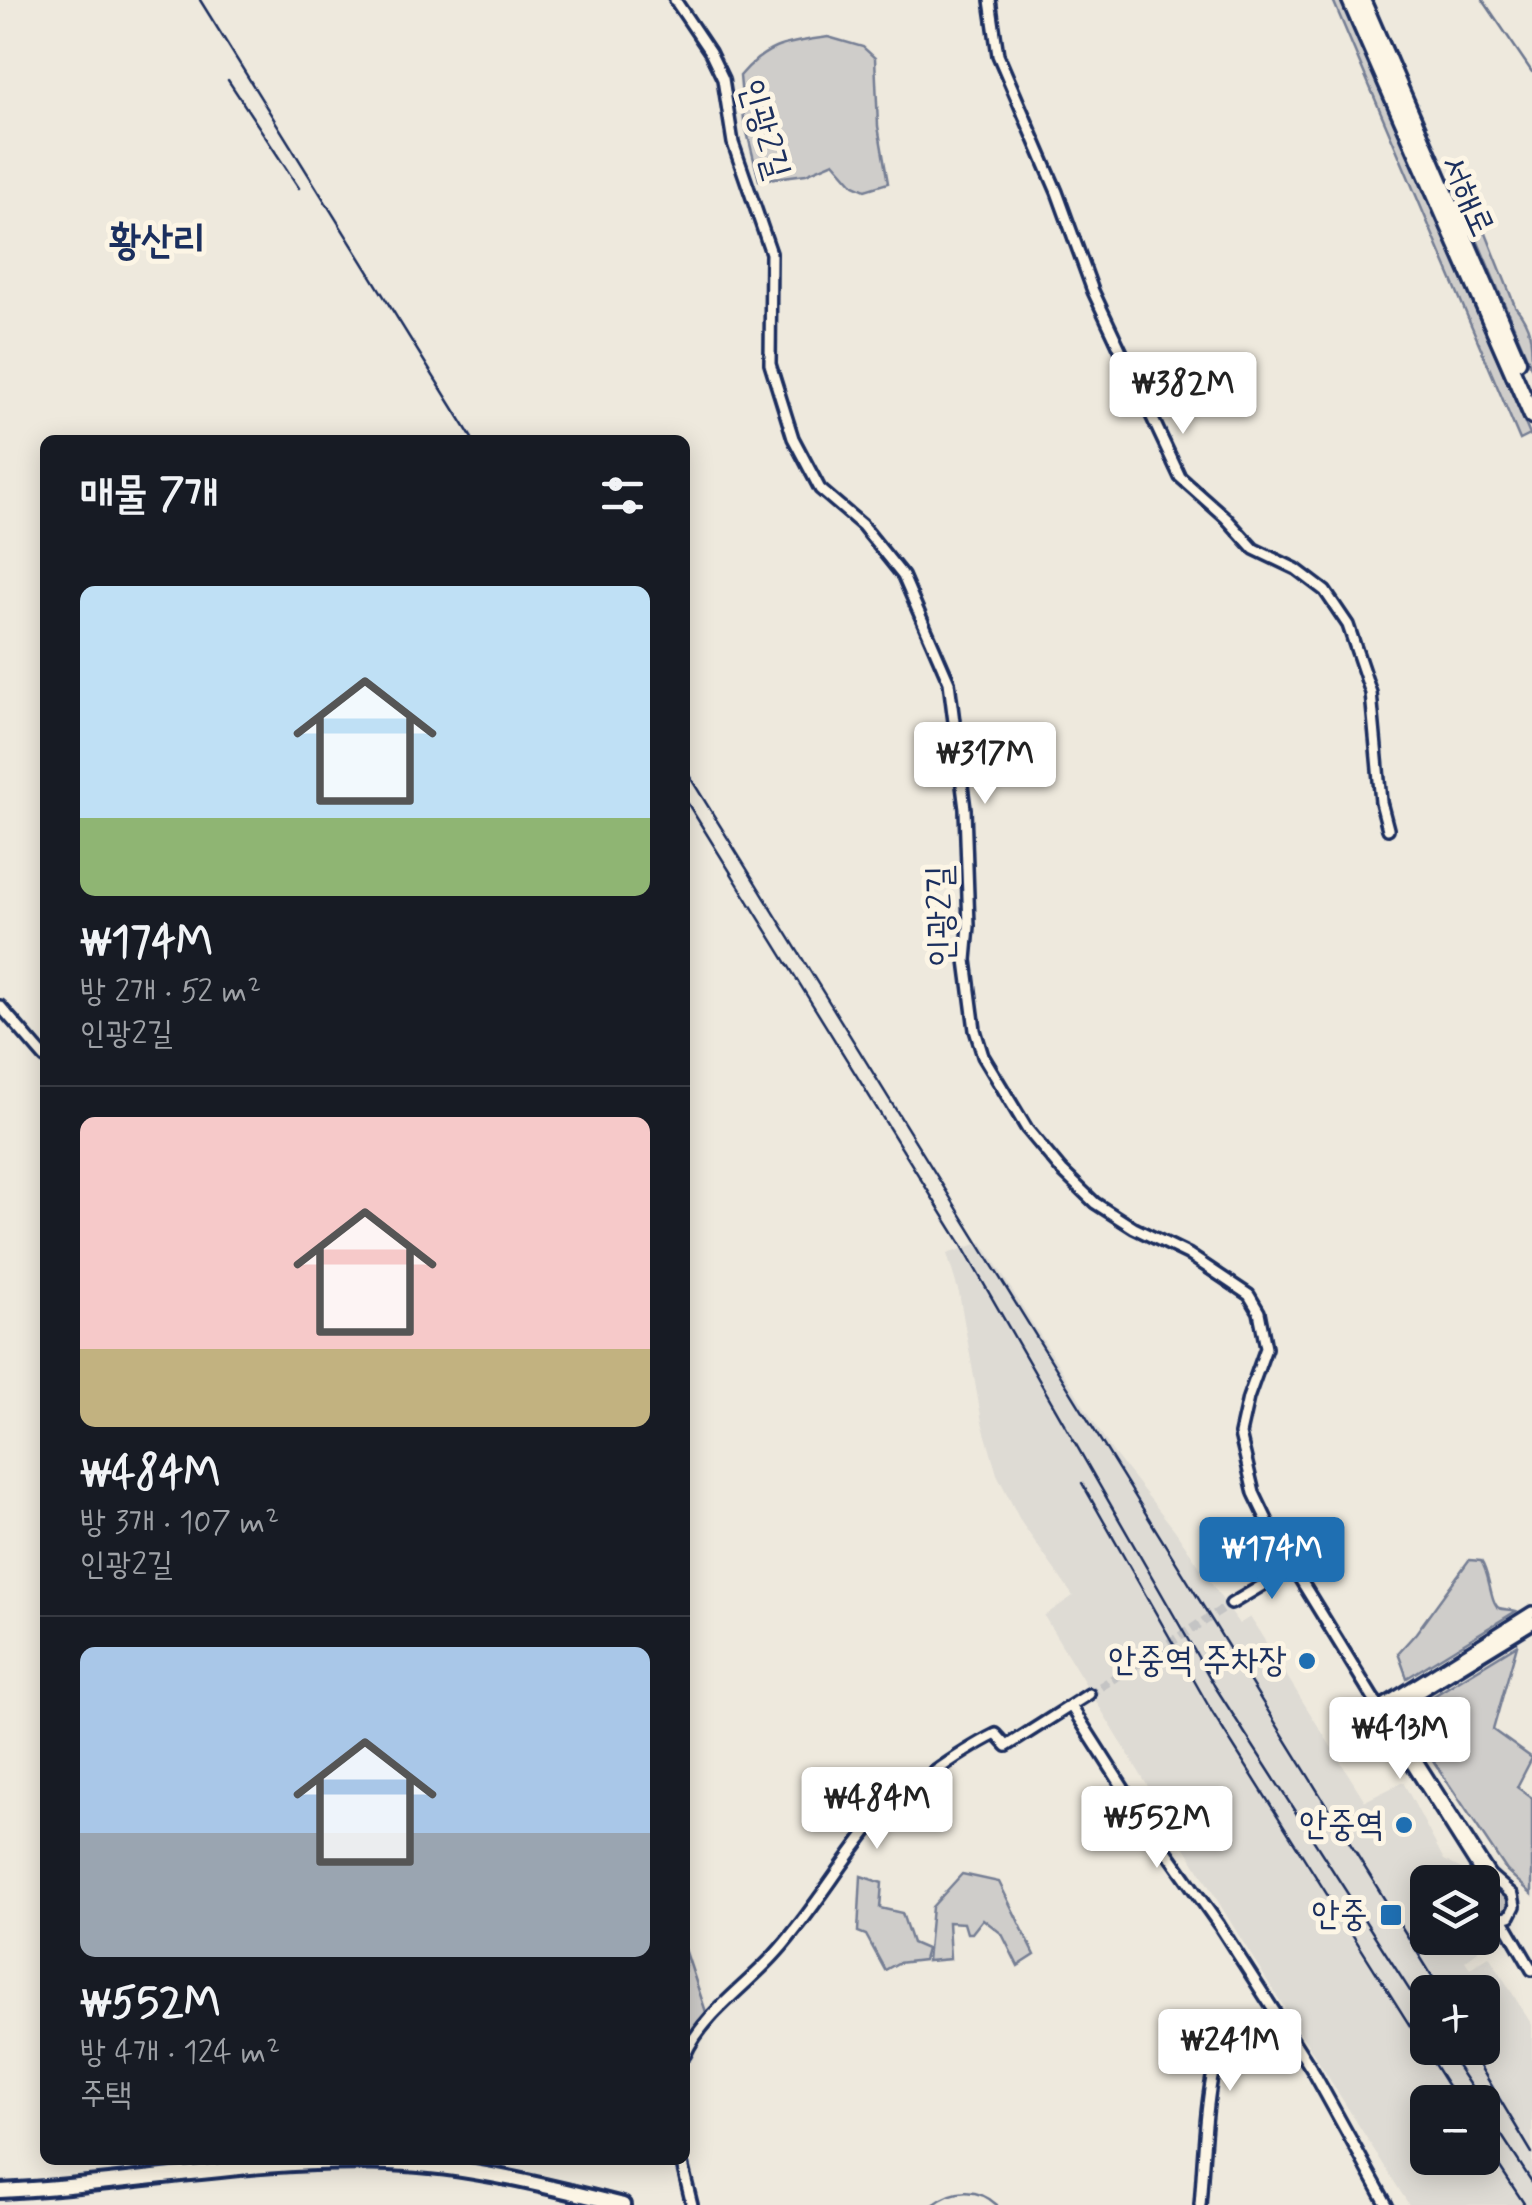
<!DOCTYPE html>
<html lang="ko">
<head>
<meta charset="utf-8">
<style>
  :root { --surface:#171b24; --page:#20242c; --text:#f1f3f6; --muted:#9ea1a6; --line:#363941; --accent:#1f6fb2 }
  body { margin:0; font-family:Mynerve,"Poor Story",sans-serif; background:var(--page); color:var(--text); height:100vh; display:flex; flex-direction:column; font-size:38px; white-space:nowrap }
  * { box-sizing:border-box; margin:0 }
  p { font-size:32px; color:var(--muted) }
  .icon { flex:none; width:55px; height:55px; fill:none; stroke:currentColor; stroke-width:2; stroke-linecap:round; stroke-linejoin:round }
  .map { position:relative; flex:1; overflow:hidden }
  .drawer { position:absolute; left:40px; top:435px; width:650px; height:1730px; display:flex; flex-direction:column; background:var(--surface); border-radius:15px; box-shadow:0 5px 25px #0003 }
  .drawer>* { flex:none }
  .controls { position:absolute; left:1410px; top:1865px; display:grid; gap:20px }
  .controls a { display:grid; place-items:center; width:90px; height:90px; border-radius:15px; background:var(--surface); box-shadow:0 5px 25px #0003; font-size:50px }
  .price { position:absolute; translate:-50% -85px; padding:0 22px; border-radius:10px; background:#fff; color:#222; font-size:32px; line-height:65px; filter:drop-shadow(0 2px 5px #0008) }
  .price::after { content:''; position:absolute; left:50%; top:60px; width:30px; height:22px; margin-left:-15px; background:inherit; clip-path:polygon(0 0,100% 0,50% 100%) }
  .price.current { background:var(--accent); color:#fff }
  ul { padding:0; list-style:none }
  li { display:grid; align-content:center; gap:20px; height:530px; padding:0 40px }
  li+li { border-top:2px solid var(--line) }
  li span { display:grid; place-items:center; height:310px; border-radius:15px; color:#555 }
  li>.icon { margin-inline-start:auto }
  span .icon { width:180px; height:180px; fill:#fffc; stroke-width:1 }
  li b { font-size:42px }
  h2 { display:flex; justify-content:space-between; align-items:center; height:120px; padding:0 40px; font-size:42px }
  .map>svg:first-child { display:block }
</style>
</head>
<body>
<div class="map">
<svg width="1532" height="2205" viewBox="0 0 1532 2205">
  <rect width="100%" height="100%" fill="#eee9dd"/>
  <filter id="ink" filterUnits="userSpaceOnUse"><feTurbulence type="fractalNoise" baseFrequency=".01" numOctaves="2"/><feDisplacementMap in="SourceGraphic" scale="20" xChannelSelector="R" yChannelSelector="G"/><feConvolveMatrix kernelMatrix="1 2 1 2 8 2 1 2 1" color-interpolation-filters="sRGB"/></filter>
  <g filter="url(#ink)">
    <path fill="#dedbd4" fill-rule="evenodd" d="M982,1242L1112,1451L1174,1529L1239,1624L1250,1617L1365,1801L1403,1782L1444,1860L1471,1874L1472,1882H1428V1938H1477L1478,1951L1465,1961L1470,1968L1489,1956L1532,2025V2205H1409L1241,1939L1044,1616L1073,1596L1021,1522L997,1474L982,1422L959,1293L947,1254ZM1428,1992H1482V2048H1428ZM1428,2102H1482V2158H1428Z"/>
    <path fill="#cfcdca" stroke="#757e94" stroke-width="2.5" d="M1333,0H1343L1530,435L1520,440Z
      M828,37L863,47L875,58L878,126L888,183L865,190L854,185L834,162L806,174L759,180L744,120L740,76C768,43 788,43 828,37Z
      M1477,211L1515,306C1532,327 1532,341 1532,369L1467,216Z
      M1469,1560L1481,1561C1490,1573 1490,1603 1499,1608C1505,1610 1511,1609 1516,1611L1407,1678L1398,1653L1416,1633Z
      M1517,1645L1493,1730L1532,1758L1517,1787L1532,1798V1894L1507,1871L1408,1723L1411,1713L1419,1705Z
      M962,1874L999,1882L1035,1955L1018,1966L1002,1934L983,1919L972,1933H967L964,1923L948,1922L950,1959L927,1961L932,1907Z
      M861,1876L882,1883L880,1908L902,1913L912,1943L926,1949L923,1960L898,1963L885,1970L866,1935L858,1932Z
      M1485 1904a12 12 0 1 1 24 0a12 12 0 1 1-24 0Z
      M685,1949L706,2012L700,2026L685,2043Z"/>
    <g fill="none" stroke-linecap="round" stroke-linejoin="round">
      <path stroke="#6c778f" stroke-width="2.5" d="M1483,0L1532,72
        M933,2205C953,2189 978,2187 997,2205"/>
      <path stroke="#c4c4c4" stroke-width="9" stroke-dasharray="9 4.5" stroke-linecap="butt" d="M1089,1694L1231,1604"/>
      <defs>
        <path id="minor" d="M675,0L710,52L723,79L733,143L771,253L770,364L793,438L820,489L862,525L903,576L949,682L965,809L969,926L966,960L975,1030L983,1056L1027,1129L1062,1171L1095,1203L1134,1228L1188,1254L1249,1295L1259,1312L1266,1348L1248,1398L1240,1434L1254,1493L1278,1543L1373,1698L1395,1726L1490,1875L1513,1895L1515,1906L1510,1916L1493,1921L1482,1914
          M990,0L998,55L1057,192L1093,291L1180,477L1226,518L1254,549L1296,569L1325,591L1348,625L1371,693L1381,802L1388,829
          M0,1006L45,1058
          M1231,1604L1293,1567
          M1071,1706L1136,1808L1219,1925L1314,2073L1387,2205
          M1380,1707L1532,1612
          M1380,1714L1485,1880L1487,1889
          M1503,1920L1532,1970
          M685,2055C703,2014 747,1986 776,1953C812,1913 839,1866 873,1824C897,1795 962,1751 996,1734L1007,1746L1089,1694
          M681,2160L692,2205
          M1200,2205C1203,2174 1206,2077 1219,2055C1230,2036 1259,2025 1277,2015"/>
        <path id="tertiary" d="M1380,1715L1532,1622"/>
        <path id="secondary" d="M0,2191C129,2185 260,2157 390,2163C468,2166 547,2186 623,2205"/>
        <path id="primary" d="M1350,0L1532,416
          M1362,0L1518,361"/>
      </defs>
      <use href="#minor" stroke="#1b2f5e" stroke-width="16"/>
      <use href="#tertiary" stroke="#1b2f5e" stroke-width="19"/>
      <use href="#secondary" stroke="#1b2f5e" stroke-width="20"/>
      <use href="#primary" stroke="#1b2f5e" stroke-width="21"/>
      <use href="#minor" stroke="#fcf5e5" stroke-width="9"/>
      <use href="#tertiary" stroke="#fcf5e5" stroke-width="11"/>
      <use href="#secondary" stroke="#fcf5e5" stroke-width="12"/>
      <use href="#primary" stroke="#fcf5e5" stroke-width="14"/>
      <path stroke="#1b2f5e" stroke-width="2.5" d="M200,0L473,440
        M228,80L299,188
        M685,769L1442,1992
        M685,799L961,1244L1214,1685L1428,2019
        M1082,1483L1212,1712L1458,2102
        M1445,2048L1481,2102
        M1469,2048L1532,2153
        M1482,2105L1532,2182
        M1482,2140L1525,2205"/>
    </g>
  </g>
  <g fill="#1f6fb2" stroke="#fcf5e5" stroke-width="4">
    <circle cx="1307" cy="1661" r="10"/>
    <circle cx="1404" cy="1825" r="10"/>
    <rect x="1379" y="1903" width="24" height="24" rx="5"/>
  </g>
  <g text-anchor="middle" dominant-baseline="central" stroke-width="10" stroke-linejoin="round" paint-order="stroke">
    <g font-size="35" fill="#1b2f5e" stroke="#fcf5e5">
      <text transform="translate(764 129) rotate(74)">인광2길</text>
      <text transform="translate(1467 196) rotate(66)">서해로</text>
      <text transform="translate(941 916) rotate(-91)">인광2길</text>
    </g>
    <g font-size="35" fill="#1b2f5e" stroke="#fcf5e5" text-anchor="end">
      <text x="1287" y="1661">안중역 주차장</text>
      <text x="1384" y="1825">안중역</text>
      <text x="1368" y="1915">안중</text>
    </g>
    <g font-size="40" font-weight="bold" fill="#1b2f5e" stroke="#fcf5e5">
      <text x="157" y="242">황산리</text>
    </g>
  </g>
</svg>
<div class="controls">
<a><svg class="icon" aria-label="layers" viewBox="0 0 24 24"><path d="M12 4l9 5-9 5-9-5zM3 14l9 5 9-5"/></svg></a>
<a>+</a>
<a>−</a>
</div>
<b class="price" style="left:1183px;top:437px">₩382M</b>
<b class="price" style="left:985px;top:807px">₩317M</b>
<b class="price current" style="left:1272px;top:1602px">₩174M</b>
<b class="price" style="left:1400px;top:1782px">₩413M</b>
<b class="price" style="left:877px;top:1852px">₩484M</b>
<b class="price" style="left:1157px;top:1871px">₩552M</b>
<b class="price" style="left:1230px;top:2094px">₩241M</b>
<section class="drawer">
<h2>매물 7개<svg class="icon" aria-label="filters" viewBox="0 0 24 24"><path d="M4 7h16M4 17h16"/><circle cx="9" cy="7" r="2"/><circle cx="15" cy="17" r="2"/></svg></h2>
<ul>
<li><span style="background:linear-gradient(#bfe0f5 75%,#8fb573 0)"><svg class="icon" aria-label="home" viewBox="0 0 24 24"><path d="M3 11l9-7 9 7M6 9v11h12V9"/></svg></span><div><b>₩174M</b><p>방 2개 · 52 m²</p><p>인광2길</p></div></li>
<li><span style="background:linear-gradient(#f6c9c9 75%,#c2b280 0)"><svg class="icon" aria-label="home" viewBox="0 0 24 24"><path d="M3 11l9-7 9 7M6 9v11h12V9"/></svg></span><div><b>₩484M</b><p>방 3개 · 107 m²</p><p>인광2길</p></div></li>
<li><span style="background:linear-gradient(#a9c7e8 60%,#9aa5b1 0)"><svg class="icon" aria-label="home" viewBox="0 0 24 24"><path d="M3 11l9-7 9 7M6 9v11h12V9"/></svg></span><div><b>₩552M</b><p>방 4개 · 124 m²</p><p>주택</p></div></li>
</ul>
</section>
</div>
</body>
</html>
